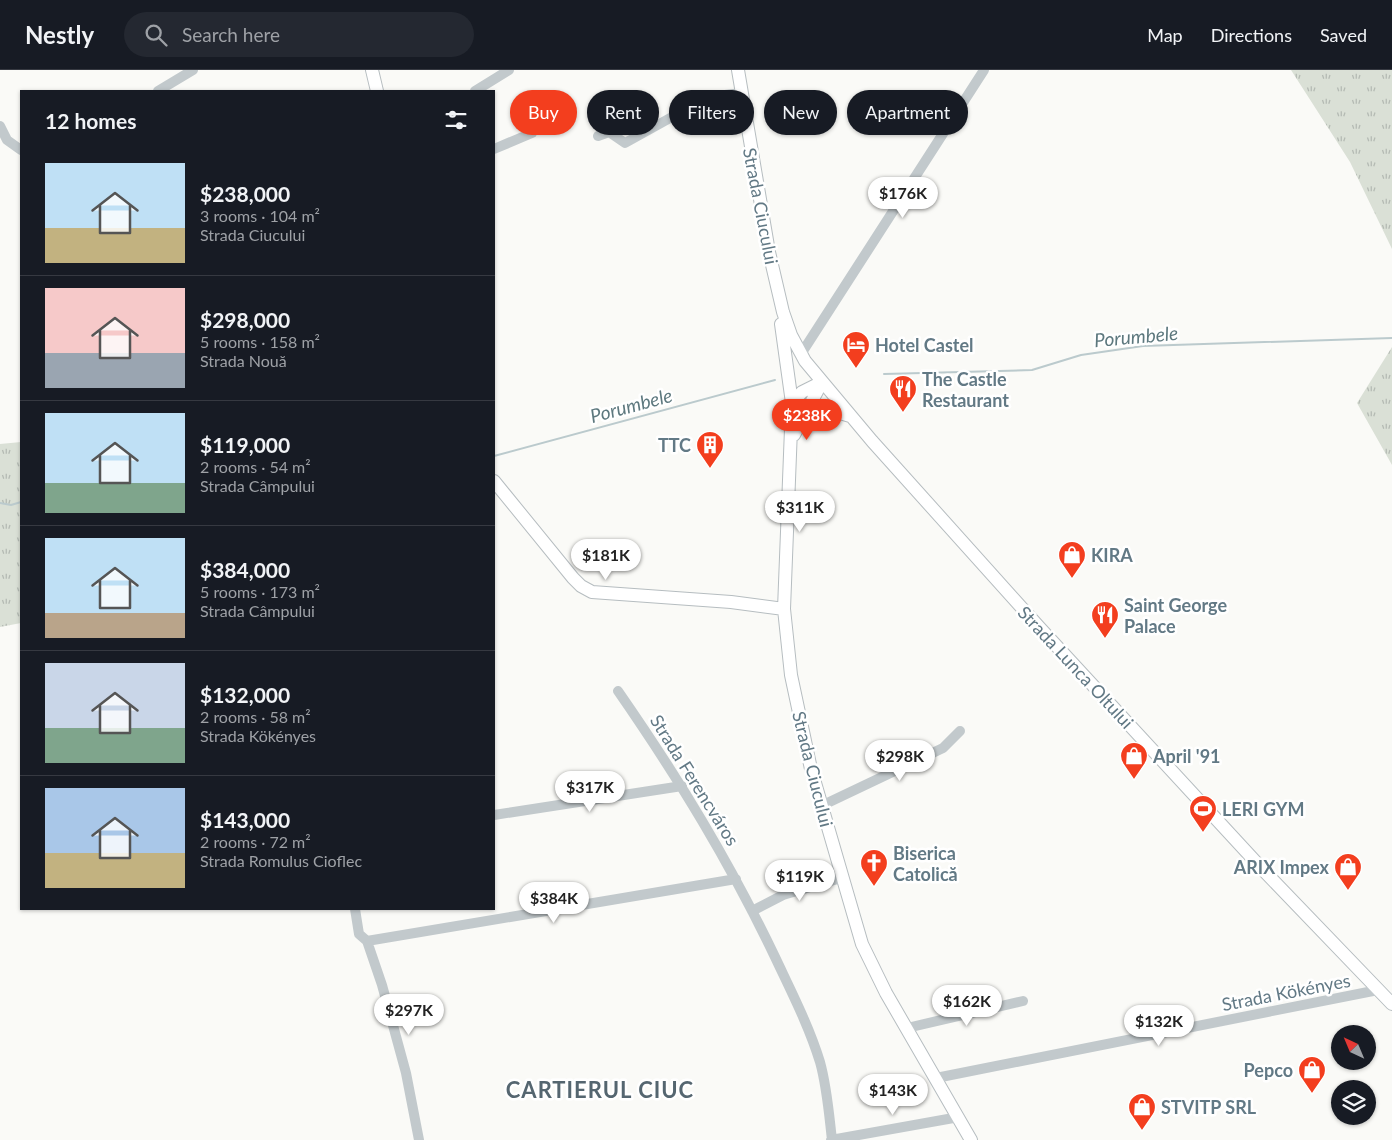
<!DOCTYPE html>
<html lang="en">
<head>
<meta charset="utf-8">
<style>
  :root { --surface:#171b24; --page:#242831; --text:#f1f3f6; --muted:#9ea1a6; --line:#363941; --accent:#f33e1e }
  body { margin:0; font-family:Lato,sans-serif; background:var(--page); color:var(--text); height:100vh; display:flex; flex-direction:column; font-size:19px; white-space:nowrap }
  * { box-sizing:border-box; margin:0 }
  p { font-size:16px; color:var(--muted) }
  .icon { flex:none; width:28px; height:28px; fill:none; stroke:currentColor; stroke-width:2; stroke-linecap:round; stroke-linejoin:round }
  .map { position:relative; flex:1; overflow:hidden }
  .drawer { position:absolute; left:20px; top:20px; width:475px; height:820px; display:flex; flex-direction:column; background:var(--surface); border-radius:0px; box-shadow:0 1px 4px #0004 }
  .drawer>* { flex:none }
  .guide { position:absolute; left:510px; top:20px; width:475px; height:45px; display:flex; gap:10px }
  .needle { width:32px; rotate:316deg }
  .fabs { position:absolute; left:1331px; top:955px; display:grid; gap:10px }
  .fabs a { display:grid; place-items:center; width:45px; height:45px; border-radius:50%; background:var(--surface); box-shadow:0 1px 4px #0004; font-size:25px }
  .price { position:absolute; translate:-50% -42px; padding:0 11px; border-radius:18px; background:#fff; color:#222; font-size:16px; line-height:32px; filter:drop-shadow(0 1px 2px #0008) }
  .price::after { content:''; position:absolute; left:50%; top:30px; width:15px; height:11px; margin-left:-8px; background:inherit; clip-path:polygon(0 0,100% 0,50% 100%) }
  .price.selected { background:var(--accent); color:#fff }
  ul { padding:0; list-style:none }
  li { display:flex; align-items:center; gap:15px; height:125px; padding:0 25px }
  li+li { border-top:1px solid var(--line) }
  li span { display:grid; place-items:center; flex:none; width:140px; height:100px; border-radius:0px; color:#555 }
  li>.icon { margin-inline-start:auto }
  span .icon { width:60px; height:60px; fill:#fffc; stroke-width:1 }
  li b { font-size:21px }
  h2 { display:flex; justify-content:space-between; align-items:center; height:60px; padding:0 25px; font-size:21px }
  .chip { padding:0 18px; border-radius:22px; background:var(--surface); box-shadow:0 1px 4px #0004; font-size:18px; line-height:45px }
  .chip.selected { background:var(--accent); color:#fff }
  header { display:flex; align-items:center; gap:30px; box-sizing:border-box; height:70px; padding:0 25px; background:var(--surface); border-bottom:1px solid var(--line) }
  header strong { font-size:24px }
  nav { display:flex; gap:28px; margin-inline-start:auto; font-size:18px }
  .search { width:350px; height:45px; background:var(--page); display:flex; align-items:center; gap:12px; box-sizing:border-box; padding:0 18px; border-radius:28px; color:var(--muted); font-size:19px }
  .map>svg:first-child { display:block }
</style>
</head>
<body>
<header>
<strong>Nestly</strong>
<div class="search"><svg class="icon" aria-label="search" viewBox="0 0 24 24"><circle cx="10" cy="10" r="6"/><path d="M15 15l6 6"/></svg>Search here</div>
<nav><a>Map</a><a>Directions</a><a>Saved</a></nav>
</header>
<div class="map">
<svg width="1392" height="1070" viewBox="0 0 1392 1070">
  <defs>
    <pattern id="grass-tufts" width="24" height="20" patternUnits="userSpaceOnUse" patternTransform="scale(1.25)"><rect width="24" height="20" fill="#dae0d6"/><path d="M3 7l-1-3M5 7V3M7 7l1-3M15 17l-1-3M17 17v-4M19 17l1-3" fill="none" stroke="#b4bab3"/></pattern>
  </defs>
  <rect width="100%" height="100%" fill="#fafaf7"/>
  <path fill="url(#grass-tufts)" d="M1291,0H1392V179L1350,92Z
    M1392,277V395L1357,333Z
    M21,372V553L0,557V374Z"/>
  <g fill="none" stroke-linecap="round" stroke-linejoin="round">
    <path stroke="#bbcacd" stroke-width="2" d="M884,304L1032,300L1081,285L1143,276L1392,268
      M494,386L775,310
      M0,433L11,435L21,432"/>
    <defs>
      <path id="major" d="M372,0L377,21
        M738,0L769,182L783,242L791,265L805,291L872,371L1039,557L1266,803L1392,934
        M781,254L792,333L784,539L791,605L811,699L862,874L886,923L971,1070
        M792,333L802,322L822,312
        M802,347L830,340L850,346
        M794,365L822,312
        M494,411L573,508L581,516L592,522L731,532L784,539"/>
    </defs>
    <use href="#major" stroke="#b6bdc0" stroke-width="14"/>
    <path stroke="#c2c9cc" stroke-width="10" d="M158,21L193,0
      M475,21L509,0
      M0,56L7,70L21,80
      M598,66L609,62L625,73L708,27L742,23
      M494,79L532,63
      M801,284L984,0
      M618,621C679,709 729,791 775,887C791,921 809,956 820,992C827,1017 829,1044 832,1070
      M821,736L943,678L960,661
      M494,745L682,716
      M355,839L359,864L367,871L382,915L406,1003L419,1070
      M752,841L783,825L841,808
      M367,871L736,809
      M907,958L1023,931
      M936,1008L1378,920
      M831,1070L959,1047"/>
    <use href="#major" stroke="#fff" stroke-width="12"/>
  </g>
  <defs>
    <symbol id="hotel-pin" viewBox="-11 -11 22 30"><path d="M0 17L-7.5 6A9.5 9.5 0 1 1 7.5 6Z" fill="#f33e1e" stroke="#fff"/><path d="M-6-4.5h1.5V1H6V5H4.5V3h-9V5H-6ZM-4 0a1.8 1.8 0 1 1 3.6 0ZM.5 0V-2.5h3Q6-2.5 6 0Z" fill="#fff"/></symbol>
    <symbol id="restaurant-pin" viewBox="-11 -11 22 30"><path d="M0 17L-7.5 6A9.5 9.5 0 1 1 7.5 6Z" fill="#f33e1e" stroke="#fff"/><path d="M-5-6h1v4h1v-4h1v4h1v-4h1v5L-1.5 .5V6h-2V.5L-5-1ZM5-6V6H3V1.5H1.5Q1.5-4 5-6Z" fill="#fff"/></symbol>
    <symbol id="building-pin" viewBox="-11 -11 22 30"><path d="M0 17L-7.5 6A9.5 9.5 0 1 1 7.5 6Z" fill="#f33e1e" stroke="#fff"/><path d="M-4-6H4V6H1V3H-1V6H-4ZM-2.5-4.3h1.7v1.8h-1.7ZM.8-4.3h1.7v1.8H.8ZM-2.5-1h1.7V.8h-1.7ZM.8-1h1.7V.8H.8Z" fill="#fff"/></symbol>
    <symbol id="shop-pin" viewBox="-11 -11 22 30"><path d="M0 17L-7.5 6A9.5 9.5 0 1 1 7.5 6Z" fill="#f33e1e" stroke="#fff"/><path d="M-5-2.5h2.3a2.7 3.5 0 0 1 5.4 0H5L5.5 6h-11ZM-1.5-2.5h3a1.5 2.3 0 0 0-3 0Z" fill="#fff"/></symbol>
    <symbol id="stadium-pin" viewBox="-11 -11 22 30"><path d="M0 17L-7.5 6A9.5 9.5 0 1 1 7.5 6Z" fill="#f33e1e" stroke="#fff"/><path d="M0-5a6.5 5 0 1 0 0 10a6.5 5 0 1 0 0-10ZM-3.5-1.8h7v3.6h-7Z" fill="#fff"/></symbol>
    <symbol id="church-pin" viewBox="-11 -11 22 30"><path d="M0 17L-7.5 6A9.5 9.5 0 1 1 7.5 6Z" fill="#f33e1e" stroke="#fff"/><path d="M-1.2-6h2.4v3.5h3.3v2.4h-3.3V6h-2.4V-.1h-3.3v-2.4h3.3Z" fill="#fff"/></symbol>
  </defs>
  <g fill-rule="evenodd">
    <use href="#hotel-pin" x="840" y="259" width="32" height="43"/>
    <use href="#restaurant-pin" x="887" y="303" width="32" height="43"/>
    <use href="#building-pin" x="694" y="359" width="32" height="43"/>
    <use href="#shop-pin" x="1056" y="469" width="32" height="43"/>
    <use href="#restaurant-pin" x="1089" y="529" width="32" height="43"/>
    <use href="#shop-pin" x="1118" y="670" width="32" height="43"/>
    <use href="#stadium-pin" x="1187" y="723" width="32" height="43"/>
    <use href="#church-pin" x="858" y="777" width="32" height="43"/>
    <use href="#shop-pin" x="1332" y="781" width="32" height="43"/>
    <use href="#shop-pin" x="1296" y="984" width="32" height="43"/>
    <use href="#shop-pin" x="1126" y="1021" width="32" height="43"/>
  </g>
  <g text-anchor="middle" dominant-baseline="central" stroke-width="5" stroke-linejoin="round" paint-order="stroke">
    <g font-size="18" fill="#627985" stroke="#fff">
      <text transform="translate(761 136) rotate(79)">Strada Ciucului</text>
      <text transform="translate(1076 597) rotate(47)">Strada Lunca Oltului</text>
      <text transform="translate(813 699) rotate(76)">Strada Ciucului</text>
      <text transform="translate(695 710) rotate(58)">Strada Ferencváros</text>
      <text transform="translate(1286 922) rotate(-11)">Strada Kökényes</text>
    </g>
    <g font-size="18" font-weight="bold" fill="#627985" stroke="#fff" text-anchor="start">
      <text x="875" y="275">Hotel Castel</text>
      <text x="922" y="309">The Castle<tspan x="922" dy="21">Restaurant</tspan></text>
      <text x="691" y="375" text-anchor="end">TTC</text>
      <text x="1091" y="485">KIRA</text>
      <text x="1124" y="535">Saint George<tspan x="1124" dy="21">Palace</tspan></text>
      <text x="1153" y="686">April '91</text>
      <text x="1222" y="739">LERI GYM</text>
      <text x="893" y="783">Biserica<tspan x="893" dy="21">Catolică</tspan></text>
      <text x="1329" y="797" text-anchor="end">ARIX Impex</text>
      <text x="1293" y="1000" text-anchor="end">Pepco</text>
      <text x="1161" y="1037">STVITP SRL</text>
    </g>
    <g font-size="19" font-style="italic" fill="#5d787e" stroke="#fff">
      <text transform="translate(1136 266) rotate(-5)">Porumbele</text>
      <text transform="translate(631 335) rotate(-15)">Porumbele</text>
    </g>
    <g font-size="22" font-weight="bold" letter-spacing="1" fill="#556670" stroke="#fff">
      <text x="600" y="1019">CARTIERUL CIUC</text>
    </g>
  </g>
</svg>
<div class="fabs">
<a><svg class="needle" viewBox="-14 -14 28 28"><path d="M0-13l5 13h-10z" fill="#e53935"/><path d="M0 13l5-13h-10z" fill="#9ea1a6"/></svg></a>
<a><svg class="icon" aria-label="layers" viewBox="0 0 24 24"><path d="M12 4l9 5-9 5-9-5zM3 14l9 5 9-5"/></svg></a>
</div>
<b class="price" style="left:903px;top:149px">$176K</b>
<b class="price selected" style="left:807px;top:371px">$238K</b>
<b class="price" style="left:800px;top:463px">$311K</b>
<b class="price" style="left:606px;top:511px">$181K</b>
<b class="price" style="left:900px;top:712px">$298K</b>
<b class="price" style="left:590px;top:743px">$317K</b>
<b class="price" style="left:800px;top:832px">$119K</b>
<b class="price" style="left:554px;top:854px">$384K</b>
<b class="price" style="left:967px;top:957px">$162K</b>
<b class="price" style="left:409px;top:966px">$297K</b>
<b class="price" style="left:1159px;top:977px">$132K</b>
<b class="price" style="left:893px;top:1046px">$143K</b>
<div class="guide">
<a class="chip selected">Buy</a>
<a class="chip">Rent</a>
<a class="chip">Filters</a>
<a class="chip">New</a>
<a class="chip">Apartment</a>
</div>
<section class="drawer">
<h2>12 homes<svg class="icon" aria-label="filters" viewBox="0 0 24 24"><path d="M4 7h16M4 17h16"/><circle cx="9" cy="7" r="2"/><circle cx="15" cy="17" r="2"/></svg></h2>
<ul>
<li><span style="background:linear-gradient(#bfe0f5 65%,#c2b280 0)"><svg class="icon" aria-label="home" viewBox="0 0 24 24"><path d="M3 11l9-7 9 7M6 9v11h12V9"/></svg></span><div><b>$238,000</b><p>3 rooms · 104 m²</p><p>Strada Ciucului</p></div></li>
<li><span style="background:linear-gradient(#f6c9c9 65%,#9aa5b1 0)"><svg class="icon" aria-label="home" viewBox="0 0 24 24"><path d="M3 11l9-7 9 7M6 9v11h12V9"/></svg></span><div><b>$298,000</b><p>5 rooms · 158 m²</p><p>Strada Nouă</p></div></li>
<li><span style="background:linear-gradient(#bfe0f5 70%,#7fa58c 0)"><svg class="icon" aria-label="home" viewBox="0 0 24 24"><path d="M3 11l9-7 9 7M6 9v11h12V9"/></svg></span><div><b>$119,000</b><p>2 rooms · 54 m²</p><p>Strada Câmpului</p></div></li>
<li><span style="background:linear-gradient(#bfe0f5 75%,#b9a48a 0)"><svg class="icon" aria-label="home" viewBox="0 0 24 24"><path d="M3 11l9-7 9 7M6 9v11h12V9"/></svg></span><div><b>$384,000</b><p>5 rooms · 173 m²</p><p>Strada Câmpului</p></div></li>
<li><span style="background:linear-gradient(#c9d6e8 65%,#7fa58c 0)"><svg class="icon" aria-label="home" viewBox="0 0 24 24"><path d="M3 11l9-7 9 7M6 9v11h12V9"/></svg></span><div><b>$132,000</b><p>2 rooms · 58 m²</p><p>Strada Kökényes</p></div></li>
<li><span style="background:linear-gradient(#a9c7e8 65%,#c2b280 0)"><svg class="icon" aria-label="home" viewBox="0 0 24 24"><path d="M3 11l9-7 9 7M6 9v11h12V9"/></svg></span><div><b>$143,000</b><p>2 rooms · 72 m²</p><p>Strada Romulus Cioflec</p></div></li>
</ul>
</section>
</div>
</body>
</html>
